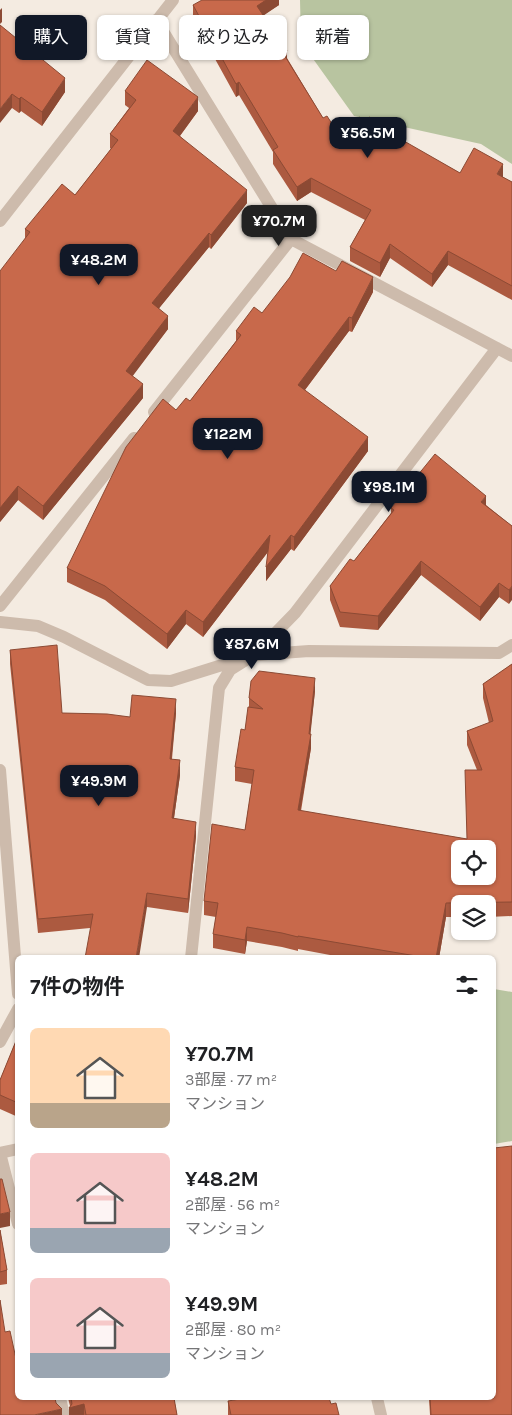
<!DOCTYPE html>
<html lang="ja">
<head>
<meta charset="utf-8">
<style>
  :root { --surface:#fff; --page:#f2f2f2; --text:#202124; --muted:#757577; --accent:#111827 }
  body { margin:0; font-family:Karla,"Noto Sans JP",sans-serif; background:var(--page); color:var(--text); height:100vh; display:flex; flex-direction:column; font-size:19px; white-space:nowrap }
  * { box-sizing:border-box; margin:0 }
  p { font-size:16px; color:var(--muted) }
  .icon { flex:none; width:28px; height:28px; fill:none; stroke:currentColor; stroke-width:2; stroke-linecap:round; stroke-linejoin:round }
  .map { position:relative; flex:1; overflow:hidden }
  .drawer { position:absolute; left:15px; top:955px; width:481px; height:445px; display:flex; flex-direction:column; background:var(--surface); border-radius:8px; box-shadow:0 1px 4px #0004 }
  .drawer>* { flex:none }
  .banner { position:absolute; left:15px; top:15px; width:482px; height:45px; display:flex; gap:10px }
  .buttons { position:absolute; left:451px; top:840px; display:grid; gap:10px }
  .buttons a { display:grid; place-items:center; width:45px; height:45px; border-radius:8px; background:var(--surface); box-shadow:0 1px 4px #0004; font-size:25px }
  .price { position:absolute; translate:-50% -42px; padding:0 11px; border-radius:10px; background:var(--accent); color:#fff; font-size:16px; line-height:32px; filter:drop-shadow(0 1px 2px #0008) }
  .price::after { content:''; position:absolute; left:50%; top:30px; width:15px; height:11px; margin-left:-8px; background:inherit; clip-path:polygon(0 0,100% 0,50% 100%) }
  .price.current { background:#222; color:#fff }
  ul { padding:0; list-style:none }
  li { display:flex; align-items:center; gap:15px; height:125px; padding:0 15px }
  li span { display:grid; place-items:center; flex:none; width:140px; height:100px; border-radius:8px; color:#555 }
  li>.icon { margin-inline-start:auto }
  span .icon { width:60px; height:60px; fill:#fffc; stroke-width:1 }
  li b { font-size:21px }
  h2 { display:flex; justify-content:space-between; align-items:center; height:60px; padding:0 15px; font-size:21px }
  .pill { padding:0 18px; border-radius:8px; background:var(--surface); box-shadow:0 1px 4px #0004; font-size:18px; line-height:45px }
  .pill.current { background:var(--accent); color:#fff }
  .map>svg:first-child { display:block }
</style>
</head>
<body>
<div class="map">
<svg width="512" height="1415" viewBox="0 0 512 1415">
  <rect width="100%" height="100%" fill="#f4ebe1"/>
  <path fill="#b8c4a0" d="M300,0H512V164L481,144L354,116L301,42Z
    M494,989L512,992V1141L494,1144Z"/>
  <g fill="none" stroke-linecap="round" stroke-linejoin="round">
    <path stroke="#cdbbac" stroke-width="12" d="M156,20L291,239L512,356
      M0,221L173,0
      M154,412L291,239
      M0,606L134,438
      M0,622L38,626L64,637L148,680L171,681L254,655L309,651L499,653L512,645
      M0,770L18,994
      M191,958L219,688L230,670L254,655L295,613L497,348
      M0,1042L18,1009
      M18,1149L0,1153L18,1224
      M60,1398L64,1415
      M377,1398L381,1415"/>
  </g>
  <path fill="#ac5a40" d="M279,0V5L263,15L287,58L323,118L345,144L399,139L460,173L503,177L512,182V300L448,265L432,287L390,258L380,277L350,261V247L365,220L311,192L297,201L273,164V152L239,95L236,97L193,19V5Z
    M0,25L65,92L42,126L21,111L19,113L12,108Z
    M125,91L198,111L180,136L247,203L211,249L209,247L159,308L168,329L132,376L143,398L43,520L18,500L0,522L25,238V229L75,195L111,149L110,148V134L129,108L125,105Z
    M373,292L352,332L349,331L305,390L368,451L294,551L291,549L266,581L268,552L203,637L186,624L167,649L105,600L67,582V568L176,410L190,401L236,341V331L262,313Z
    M486,505L512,526L509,604L499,597L480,621L421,575L378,630L340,627L330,600V586L354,561L391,513V508Z
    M10,650L62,713L130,717L176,713L172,759L180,775L174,818L196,836L188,913L147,907L90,928L38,933L10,664Z
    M512,664V916L488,917V904H460V917H446L439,958H346L298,949V951L282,947L247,941L245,954L213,948V934L216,917L204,915V901L245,830L252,784L235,781V767L245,730L249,707V698L315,691L310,734L311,748L301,811L467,839L477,770L467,745V731L489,723L483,698V684Z
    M18,1036V1117L0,1109V1080Z
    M0,1230L7,1270V1284L0,1285Z
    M68,1398H174L177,1415H69L70,1406Z
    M429,1398H494L512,1415H430Z
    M228,1401L331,1404L339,1415H228Z"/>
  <path fill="#8c4a34" d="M266,0H279V5L257,20V6Z
    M2,8V22L0,24V10Z
    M287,51V65L283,53Z
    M65,78V92L42,126V112Z
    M239,82V95L236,97V84Z
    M12,94V108L0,123V109Z
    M21,97V111L19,113V99Z
    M198,97V111L173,145V131Z
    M503,164V178L497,174Z
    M311,178V192L297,201V187Z
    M247,190V203L211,249V235Z
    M209,233V247L152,317V303Z
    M390,244V258L380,277V263Z
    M448,251V265L432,287V274Z
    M373,277V292L352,332V318Z
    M168,316V329L126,385V371Z
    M349,317V331L298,399V385Z
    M143,384V398L43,520V506Z
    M368,437V451L294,551V537Z
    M18,486V500L0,522V508Z
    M486,496V510L481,502Z
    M270,535V549L203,637V622Z
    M291,535V549L266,581V567Z
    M421,561V575L378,630V616Z
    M499,583V597L480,621V607Z
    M512,586V600L509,604V590Z
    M186,610V624L167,649V634Z
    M315,678V691L309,748V734Z
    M176,699V713L170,773V759Z
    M311,734V748L298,824V810Z
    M180,760V775L172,832V818Z
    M196,822V836L188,913V899Z
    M147,893V907L139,958H136Z
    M446,903V917L439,958H436Z
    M247,927V941L245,954V940Z
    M10,1212V1226L0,1228V1214Z
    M84,1404V1415H69V1408Z
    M62,1409V1415H34Z"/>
  <path fill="#c8694b" stroke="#8c4a34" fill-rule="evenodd" d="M202,0H266L257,6L287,51L283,53L323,118L327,116L345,144L359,117L366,121L369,117L399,132L397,137L460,173L474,148L503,164L497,174L512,182V286L448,251L432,274L390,244L380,263L350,247L371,210L311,178L297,187L273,150L278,147L239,82L236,84L193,5Z
    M0,25L65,78L42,112L21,97L19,99L12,94L0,109Z
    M147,60L198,97L173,131L247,190L211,235L209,233L152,303L168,316L126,371L143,384L43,506L18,486L0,508V271L30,232L25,229L62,184L75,195L118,140L110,134L136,100L125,91Z
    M303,253L336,271L342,261L373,277L352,318L349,317L298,385L368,437L294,537L291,535L266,567L270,535L203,622L186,610L167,634L105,586L67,568L126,447L163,399L176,410L186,398L190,401L241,335L236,331L254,307L262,313L290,277Z
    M435,454L486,496L481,502L512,526V586L509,590L499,583L480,607L421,561L378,616L340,612L330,586L350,559L354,561L394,510L391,508Z
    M57,645L62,713L107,714L130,717L132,695L176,699L170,759L180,760L172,818L196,822L188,899L147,893L136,958H85L93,914L38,919L10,650Z
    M512,664V902L446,903L436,958H428L298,936V937L282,933L247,927L245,940L213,934L218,903L204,901L212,824L245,830L254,770L235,767L241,729L245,730L248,707L263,709L249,698L251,681L259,671L315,678L309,734H311L298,810L467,839L465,770H482L467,731L493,721L483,684ZM460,849H488V876H460Z
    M18,1036V1103L0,1095V1080Z
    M512,1146V1415H431L430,1398H494V1148Z
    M0,1179H2L10,1212L0,1214Z
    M0,1230L7,1270L0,1272Z
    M0,1300L5,1332L10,1331L18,1368V1398H55L56,1403L62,1409L34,1415H0Z
    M71,1398H174L177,1415H86L84,1404L69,1408L72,1404Z
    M246,1398H329L331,1404L336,1403L339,1415H231L228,1401Z"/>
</svg>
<div class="buttons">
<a><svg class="icon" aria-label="locate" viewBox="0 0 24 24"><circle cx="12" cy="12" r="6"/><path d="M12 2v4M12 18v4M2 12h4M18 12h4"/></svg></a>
<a><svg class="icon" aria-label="layers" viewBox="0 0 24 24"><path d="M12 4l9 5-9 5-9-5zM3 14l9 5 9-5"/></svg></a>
</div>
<b class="price" style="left:368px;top:159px">¥56.5M</b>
<b class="price current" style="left:279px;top:247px">¥70.7M</b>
<b class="price" style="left:99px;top:286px">¥48.2M</b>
<b class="price" style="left:228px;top:460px">¥122M</b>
<b class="price" style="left:389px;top:513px">¥98.1M</b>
<b class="price" style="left:252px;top:670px">¥87.6M</b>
<b class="price" style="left:99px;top:807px">¥49.9M</b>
<div class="banner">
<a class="pill current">購入</a>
<a class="pill">賃貸</a>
<a class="pill">絞り込み</a>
<a class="pill">新着</a>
</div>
<section class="drawer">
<h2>7件の物件<svg class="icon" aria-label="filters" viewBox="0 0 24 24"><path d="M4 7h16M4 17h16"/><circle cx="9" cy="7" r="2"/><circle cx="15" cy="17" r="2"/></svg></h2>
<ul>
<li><span style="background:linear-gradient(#ffd9b3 75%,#b9a48a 0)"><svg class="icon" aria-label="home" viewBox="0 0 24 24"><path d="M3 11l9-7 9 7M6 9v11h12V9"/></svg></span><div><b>¥70.7M</b><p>3部屋 · 77 m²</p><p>マンション</p></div></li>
<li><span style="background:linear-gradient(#f6c9c9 75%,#9aa5b1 0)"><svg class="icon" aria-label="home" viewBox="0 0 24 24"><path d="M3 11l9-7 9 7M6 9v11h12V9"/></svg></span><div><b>¥48.2M</b><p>2部屋 · 56 m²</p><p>マンション</p></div></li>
<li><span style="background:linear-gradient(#f6c9c9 75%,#9aa5b1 0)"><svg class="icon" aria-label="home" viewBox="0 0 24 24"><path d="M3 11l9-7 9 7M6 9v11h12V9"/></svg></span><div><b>¥49.9M</b><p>2部屋 · 80 m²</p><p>マンション</p></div></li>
</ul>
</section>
</div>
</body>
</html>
